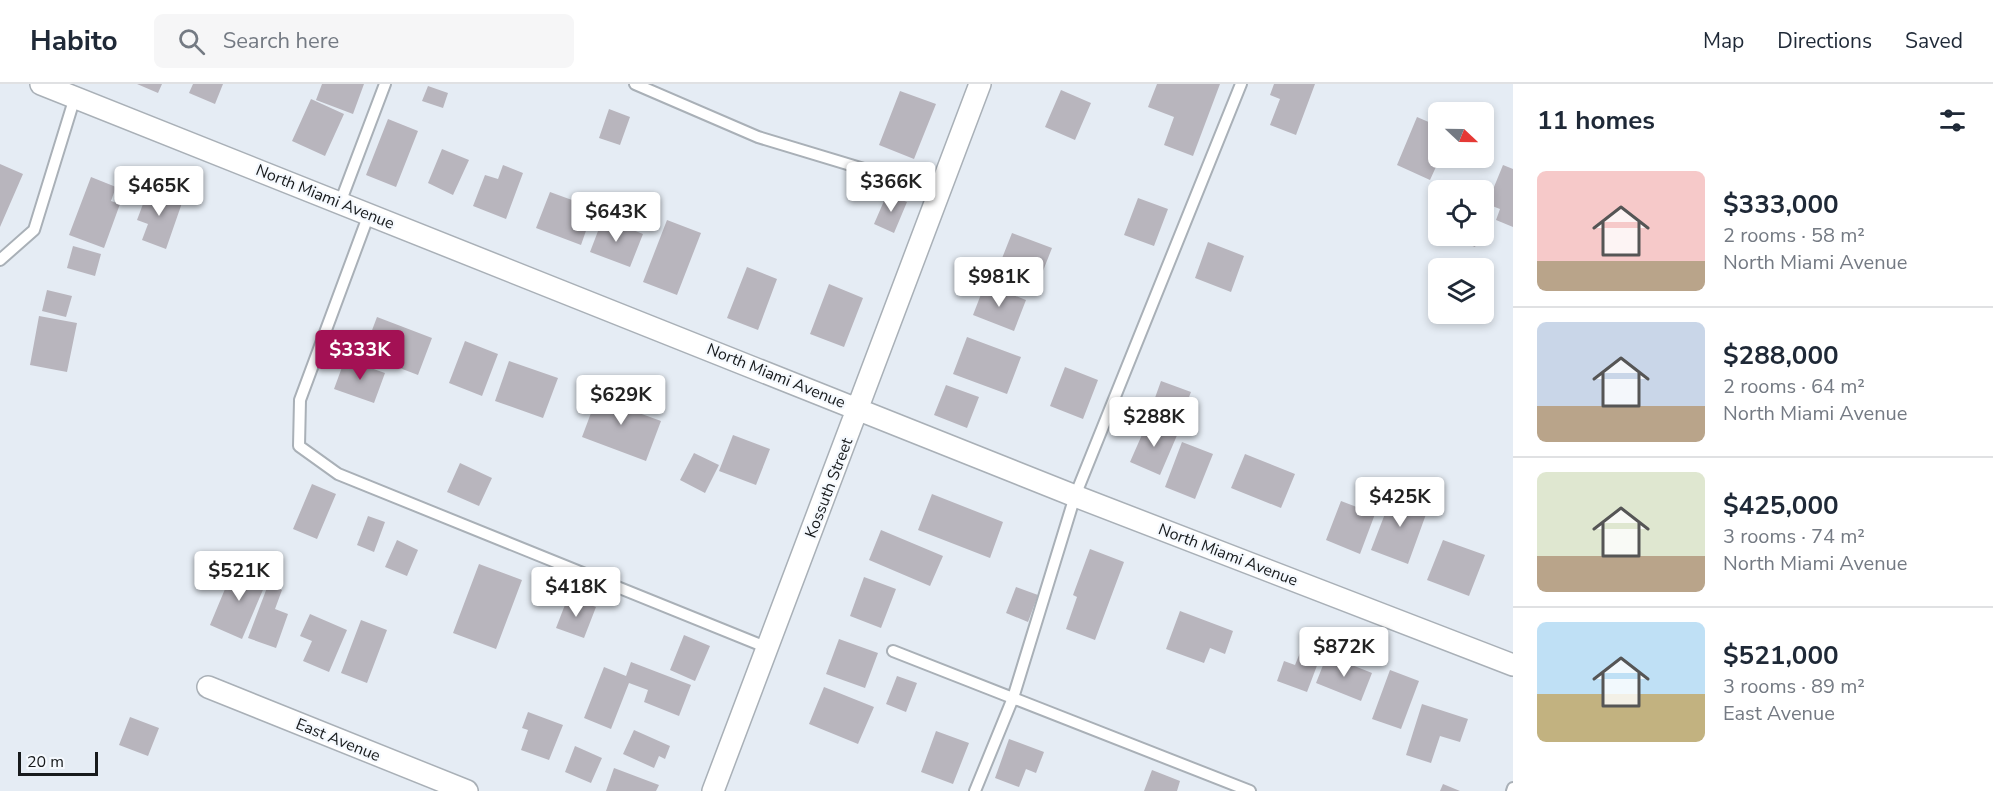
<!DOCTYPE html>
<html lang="en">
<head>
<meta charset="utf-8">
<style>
  :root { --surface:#fff; --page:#f6f6f7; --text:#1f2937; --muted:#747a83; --line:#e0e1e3; --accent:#a31154 }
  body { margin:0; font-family:"Nunito Sans",sans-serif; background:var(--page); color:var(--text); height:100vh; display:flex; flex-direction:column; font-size:22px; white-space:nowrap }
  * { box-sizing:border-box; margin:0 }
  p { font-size:20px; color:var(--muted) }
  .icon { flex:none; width:33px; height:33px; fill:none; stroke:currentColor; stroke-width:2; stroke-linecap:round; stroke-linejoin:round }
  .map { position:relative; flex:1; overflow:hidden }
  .panel { display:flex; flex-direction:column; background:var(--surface); width:480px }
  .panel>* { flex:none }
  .needle { width:39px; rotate:112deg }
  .tools { position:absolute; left:1428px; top:18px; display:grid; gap:12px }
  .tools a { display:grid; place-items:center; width:66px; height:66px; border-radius:9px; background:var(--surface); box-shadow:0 3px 9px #0003; font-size:30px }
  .scale { position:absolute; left:18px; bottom:15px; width:80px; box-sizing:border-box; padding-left:6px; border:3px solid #171a1c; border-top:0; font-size:16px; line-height:21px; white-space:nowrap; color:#171a1c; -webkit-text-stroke:4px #f5f9fe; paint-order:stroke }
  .price { position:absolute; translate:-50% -51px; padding:0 14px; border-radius:6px; background:#fff; color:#222; font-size:20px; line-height:39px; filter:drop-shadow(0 2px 3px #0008) }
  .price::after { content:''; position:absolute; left:50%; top:36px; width:18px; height:14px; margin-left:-9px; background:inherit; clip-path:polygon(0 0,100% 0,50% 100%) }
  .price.selected { background:var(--accent); color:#fff }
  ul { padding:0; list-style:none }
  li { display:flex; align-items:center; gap:18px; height:150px; padding:0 24px }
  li+li { border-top:2px solid var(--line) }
  li span { display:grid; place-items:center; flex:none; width:168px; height:120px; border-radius:9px; color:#555 }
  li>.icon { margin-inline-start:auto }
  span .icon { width:72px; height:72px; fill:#fffc; stroke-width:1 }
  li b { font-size:26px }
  h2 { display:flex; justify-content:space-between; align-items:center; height:72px; padding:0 24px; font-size:26px }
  header { display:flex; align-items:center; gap:36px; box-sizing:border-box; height:84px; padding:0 30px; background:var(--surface); border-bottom:2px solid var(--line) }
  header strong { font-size:28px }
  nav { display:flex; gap:33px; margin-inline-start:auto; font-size:21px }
  .search { width:420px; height:54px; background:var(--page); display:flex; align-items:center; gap:15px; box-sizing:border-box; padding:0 21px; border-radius:9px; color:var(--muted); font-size:22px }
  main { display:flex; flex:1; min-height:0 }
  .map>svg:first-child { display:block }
</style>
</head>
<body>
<header>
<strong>Habito</strong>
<div class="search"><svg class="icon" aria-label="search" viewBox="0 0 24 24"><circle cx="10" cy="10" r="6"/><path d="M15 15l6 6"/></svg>Search here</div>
<nav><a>Map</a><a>Directions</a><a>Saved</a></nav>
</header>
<main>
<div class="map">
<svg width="1513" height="707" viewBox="0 0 1513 707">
  <rect width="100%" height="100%" fill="#e5ecf4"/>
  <path fill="#b8b5bd" d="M137,0H162L158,9Z
    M193,0H223L215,20L189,9Z
    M322,0H364L353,30L316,16Z
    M1157,0H1220L1193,72L1164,61L1174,33L1148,23Z
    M1274,0H1315L1296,51L1270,41L1280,15L1270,11Z
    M428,2L448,9L443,24L422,17Z
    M1061,6L1091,19L1075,56L1045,43Z
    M900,7L936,20L914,75L879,61Z
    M311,15L344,30L325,72L292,57Z
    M609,25L630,33L620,61L599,54Z
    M1417,33L1438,42V74H1440L1430,96L1397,81Z
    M388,35L418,47L396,103L366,91Z
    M442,65L469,76L453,111L428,99Z
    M0,80L23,90L0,143Z
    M503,81L523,89L506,135L473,122L485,91L498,95Z
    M1503,81L1513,85V143L1496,136L1500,125L1487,120Z
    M91,93L116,103L111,117L120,120L104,164L69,151Z
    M149,104L183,116L166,165L142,156L148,140L137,136Z
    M550,108L594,124L581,161L536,144Z
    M887,110L907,118L894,149L874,140Z
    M1138,114L1168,125L1154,162L1124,151Z
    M1484,122L1490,125L1484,142Z
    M603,134L643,150L630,183L590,168Z
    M667,136L701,149L677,211L643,198Z
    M1012,149L1052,164L1035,207L995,192Z
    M1449,152H1480L1475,163L1449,153Z
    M1208,158L1244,172L1231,208L1195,194Z
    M73,162L101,170L95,192L67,184Z
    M747,183L777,195L758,246L727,234Z
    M829,200L863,214L844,263L810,250Z
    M985,200L1026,216L1014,247L973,231Z
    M47,206L72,212L66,233L42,227Z
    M39,232L77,239L67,288L30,281Z
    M377,233L432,254L418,291L363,270Z
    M967,253L1021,273L1007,310L953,290Z
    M465,257L498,270L482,312L449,299Z
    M345,275L385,289L374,319L334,305Z
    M509,277L558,294L543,334L495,317Z
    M1065,283L1098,296L1083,335L1050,322Z
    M1161,297L1191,308L1180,336L1151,325Z
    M946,301L979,313L967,344L934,331Z
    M600,305L631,316L628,325L661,337L646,377L582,353Z
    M1148,337L1178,349L1160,391L1130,378Z
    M733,351L770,365L756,401L719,387Z
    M1182,358L1213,370L1195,415L1165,403Z
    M694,369L719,381L705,409L680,396Z
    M1245,370L1295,390L1281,424L1231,404Z
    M460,379L492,394L479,422L447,408Z
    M312,400L336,410L317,455L293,445Z
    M1393,409L1429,422L1408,480L1371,466Z
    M932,410L1003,438L990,474L918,446Z
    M1341,417L1375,430L1360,470L1326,456Z
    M368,432L385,438L374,468L357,461Z
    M881,446L943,472L930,502L869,476Z
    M397,456L418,466L407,492L385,483Z
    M1443,456L1485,471L1469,512L1427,496Z
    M1090,465L1124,478L1095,556L1066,545L1077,513L1073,511Z
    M479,480L522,496L496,565L453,549Z
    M235,481L268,494L242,555L210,541Z
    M864,493L896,505L881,544L850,532Z
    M268,501L282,506L275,525L288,530L276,564L248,554Z
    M1016,503L1038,511L1028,538L1006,529Z
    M568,513L596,523L584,554L556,544Z
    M1180,527L1233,547L1225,570L1210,564L1204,579L1166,565Z
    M310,530L347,546L329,588L303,577L312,557L300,552Z
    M361,536L387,546L367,599L341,589Z
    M684,551L710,562L695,597L670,586Z
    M839,555L878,569L865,604L826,590Z
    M1302,564L1321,571L1307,608L1277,597L1284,577L1295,581Z
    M1327,571L1372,589L1361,617L1316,599Z
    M631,578L691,601L679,632L644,618L648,606L629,599L611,645L584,634L604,583L626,592Z
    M1390,586L1419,597L1401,645L1372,635Z
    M897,592L917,599L906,628L886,620Z
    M824,603L874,623L858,660L809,640Z
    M1422,620L1468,635L1460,658L1440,652L1431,679L1406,671Z
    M528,628L563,641L549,676L521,666L528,646L522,644Z
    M130,633L159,644L148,672L119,661Z
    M634,646L670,662L665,675L659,672L654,684L623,670Z
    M936,647L969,659L953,700L921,688Z
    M1009,655L1044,668L1036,689L1026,685L1019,703L995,694Z
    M575,662L602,674L591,699L565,688Z
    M614,684L659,701L656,707H606Z
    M1152,686L1180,697L1177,707H1144Z
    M1443,700L1460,707H1440Z"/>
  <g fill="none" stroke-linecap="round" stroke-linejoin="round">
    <defs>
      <path id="lane" d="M635,0L758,53L940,108
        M340,119L385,0
        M369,130L300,316L299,362L338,390L768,564
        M0,176L34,146L75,13
        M893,567L1250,707
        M975,707L1013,614L1075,412L1241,0
        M1512,707L1513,704"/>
      <path id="street" d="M41,0L1075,412L1513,581
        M208,603L467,707
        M713,707L980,0"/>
    </defs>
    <use href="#lane" stroke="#a9b0b7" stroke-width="14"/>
    <use href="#street" stroke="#a9b0b7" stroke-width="24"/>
    <use href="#lane" stroke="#fff" stroke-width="10"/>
    <use href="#street" stroke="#fff" stroke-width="21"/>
  </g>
  <g text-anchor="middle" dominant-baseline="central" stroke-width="4.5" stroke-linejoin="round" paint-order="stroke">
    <g font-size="16" fill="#171a1c" stroke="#f5f9fe">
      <text transform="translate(325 113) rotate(22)">North Miami Avenue</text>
      <text transform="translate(776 292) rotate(22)">North Miami Avenue</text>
      <text transform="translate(829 404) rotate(-69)">Kossuth Street</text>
      <text transform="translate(1228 471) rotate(21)">North Miami Avenue</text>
      <text transform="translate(338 656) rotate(22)">East Avenue</text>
    </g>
  </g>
</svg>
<div class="tools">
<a><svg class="needle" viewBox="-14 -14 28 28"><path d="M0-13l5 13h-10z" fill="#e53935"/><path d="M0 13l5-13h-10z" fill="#747a83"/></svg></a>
<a><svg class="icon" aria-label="locate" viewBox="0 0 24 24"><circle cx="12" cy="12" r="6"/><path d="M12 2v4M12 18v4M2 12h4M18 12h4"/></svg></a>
<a><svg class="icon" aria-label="layers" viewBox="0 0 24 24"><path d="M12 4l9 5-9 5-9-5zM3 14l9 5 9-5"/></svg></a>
</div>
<div class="scale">20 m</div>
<b class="price" style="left:891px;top:129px">$366K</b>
<b class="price" style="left:159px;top:133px">$465K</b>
<b class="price" style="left:616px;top:159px">$643K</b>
<b class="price" style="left:999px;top:224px">$981K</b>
<b class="price selected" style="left:360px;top:297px">$333K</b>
<b class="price" style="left:621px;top:342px">$629K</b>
<b class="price" style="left:1154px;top:364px">$288K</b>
<b class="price" style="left:1400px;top:444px">$425K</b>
<b class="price" style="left:239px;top:518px">$521K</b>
<b class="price" style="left:576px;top:534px">$418K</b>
<b class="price" style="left:1344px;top:594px">$872K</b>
</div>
<section class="panel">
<h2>11 homes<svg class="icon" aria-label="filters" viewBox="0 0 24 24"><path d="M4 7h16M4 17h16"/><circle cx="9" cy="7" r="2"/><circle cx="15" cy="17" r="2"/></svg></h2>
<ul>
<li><span style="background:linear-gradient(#f6c9c9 75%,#b9a48a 0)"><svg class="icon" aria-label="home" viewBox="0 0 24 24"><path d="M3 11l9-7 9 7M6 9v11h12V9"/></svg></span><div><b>$333,000</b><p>2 rooms · 58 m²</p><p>North Miami Avenue</p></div></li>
<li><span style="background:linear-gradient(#c9d6e8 70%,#b9a48a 0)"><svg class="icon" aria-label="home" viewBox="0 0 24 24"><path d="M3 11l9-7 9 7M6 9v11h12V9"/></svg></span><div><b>$288,000</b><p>2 rooms · 64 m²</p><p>North Miami Avenue</p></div></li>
<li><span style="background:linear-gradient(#dfe7d0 70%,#b9a48a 0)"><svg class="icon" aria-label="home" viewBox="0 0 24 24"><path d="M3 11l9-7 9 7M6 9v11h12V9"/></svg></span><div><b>$425,000</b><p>3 rooms · 74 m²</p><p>North Miami Avenue</p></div></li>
<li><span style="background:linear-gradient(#bfe0f5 60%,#c2b280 0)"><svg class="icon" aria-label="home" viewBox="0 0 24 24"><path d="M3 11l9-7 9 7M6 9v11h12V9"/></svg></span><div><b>$521,000</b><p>3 rooms · 89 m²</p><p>East Avenue</p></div></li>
</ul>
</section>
</main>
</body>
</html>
